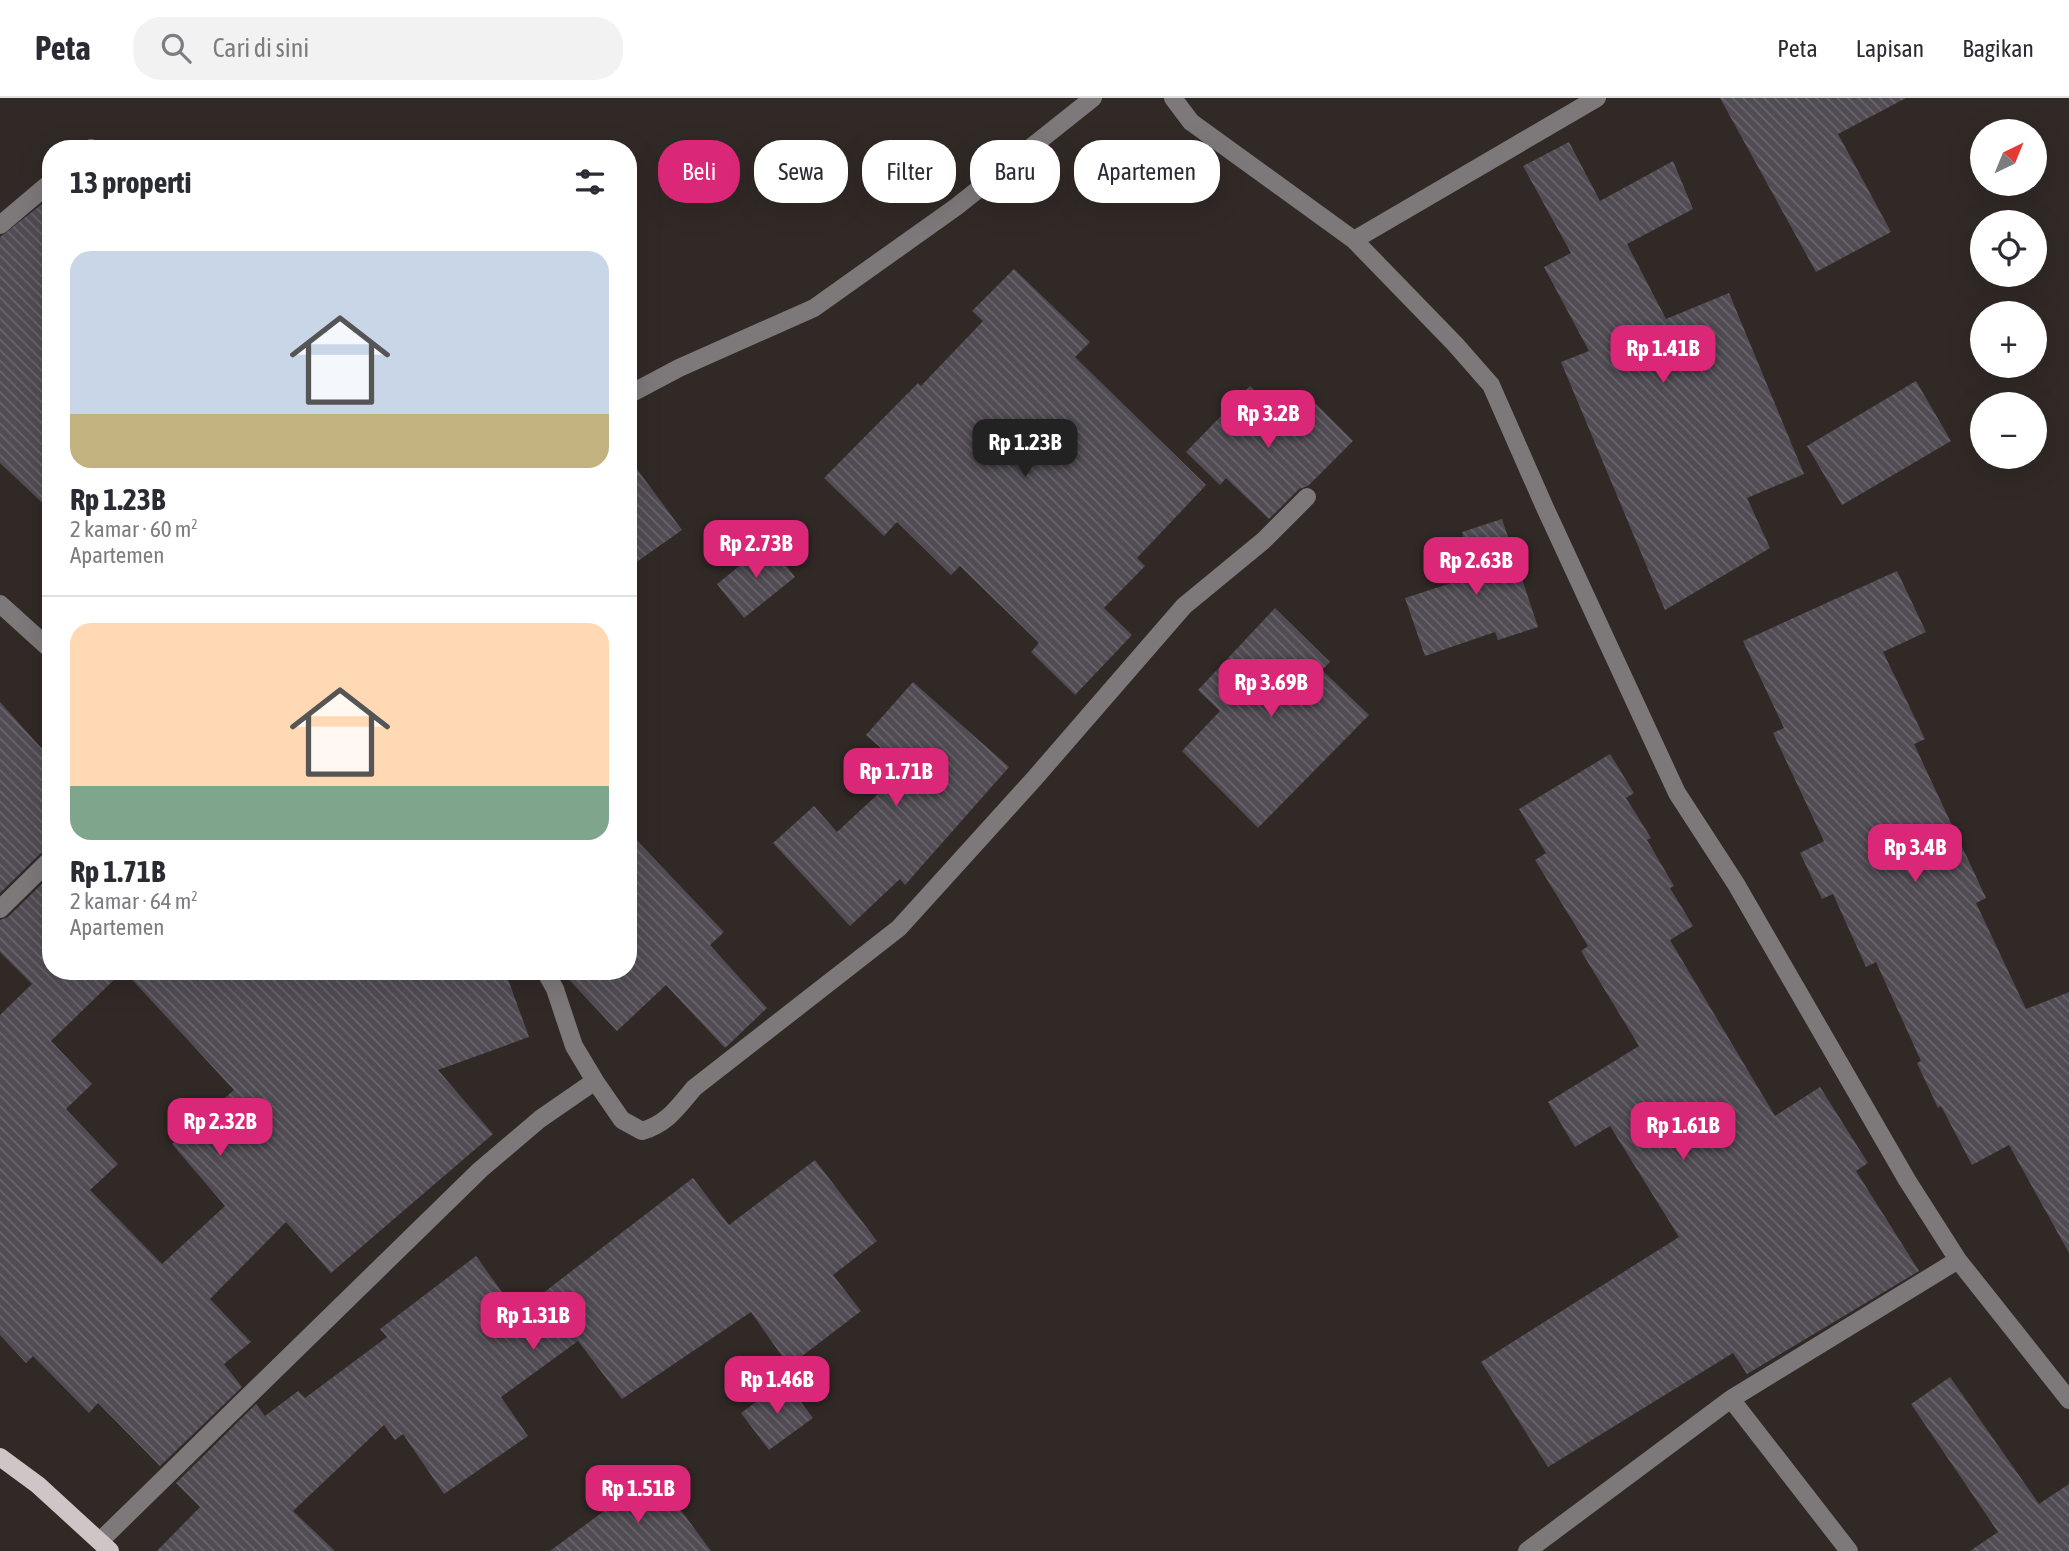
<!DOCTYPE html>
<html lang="id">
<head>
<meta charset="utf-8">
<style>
  :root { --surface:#fff; --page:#f2f2f3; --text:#2b2b33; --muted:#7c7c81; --line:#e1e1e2; --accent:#db2777 }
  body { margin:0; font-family:"Asap Condensed",sans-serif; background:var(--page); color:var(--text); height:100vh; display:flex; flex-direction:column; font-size:26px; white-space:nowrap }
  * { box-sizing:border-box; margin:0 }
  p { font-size:23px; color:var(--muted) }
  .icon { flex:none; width:38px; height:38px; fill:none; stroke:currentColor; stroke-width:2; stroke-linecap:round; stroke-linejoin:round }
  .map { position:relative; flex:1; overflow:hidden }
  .drawer { position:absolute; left:42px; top:42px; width:595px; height:840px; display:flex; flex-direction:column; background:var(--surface); border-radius:28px; box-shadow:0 7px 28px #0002 }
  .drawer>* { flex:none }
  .guide { position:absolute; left:658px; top:42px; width:665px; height:63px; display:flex; gap:14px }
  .needle { width:46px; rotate:43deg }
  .tools { position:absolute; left:1970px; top:21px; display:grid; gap:14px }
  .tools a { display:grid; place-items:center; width:77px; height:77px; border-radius:50%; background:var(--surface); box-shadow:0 7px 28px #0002; font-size:35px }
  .price { position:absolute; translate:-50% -60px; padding:0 16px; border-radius:14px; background:var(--accent); color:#fff; font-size:23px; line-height:46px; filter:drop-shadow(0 2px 4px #0008) }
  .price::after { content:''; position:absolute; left:50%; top:42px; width:21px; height:16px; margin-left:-10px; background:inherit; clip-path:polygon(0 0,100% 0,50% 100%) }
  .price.selected { background:#222; color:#fff }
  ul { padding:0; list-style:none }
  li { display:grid; align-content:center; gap:14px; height:371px; padding:0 28px }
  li+li { border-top:2px solid var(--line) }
  li span { display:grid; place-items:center; height:217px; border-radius:21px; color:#555 }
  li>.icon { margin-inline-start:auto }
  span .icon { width:126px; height:126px; fill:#fffc; stroke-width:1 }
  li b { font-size:30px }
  h2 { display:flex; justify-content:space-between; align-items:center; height:84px; padding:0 28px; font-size:30px }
  .pill { padding:0 24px; border-radius:28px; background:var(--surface); box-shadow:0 7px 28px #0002; font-size:24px; line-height:63px }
  .pill.selected { background:var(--accent); color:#fff }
  header { display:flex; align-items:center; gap:42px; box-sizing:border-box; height:98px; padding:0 35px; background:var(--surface); border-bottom:2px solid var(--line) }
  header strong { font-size:33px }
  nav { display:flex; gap:38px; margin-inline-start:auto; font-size:24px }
  .search { width:490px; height:63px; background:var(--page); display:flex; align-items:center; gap:18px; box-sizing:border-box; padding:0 24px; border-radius:28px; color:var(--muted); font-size:26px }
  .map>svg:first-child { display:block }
</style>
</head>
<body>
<header>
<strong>Peta</strong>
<div class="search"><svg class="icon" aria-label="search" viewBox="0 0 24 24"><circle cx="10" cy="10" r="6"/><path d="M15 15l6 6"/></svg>Cari di sini</div>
<nav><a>Peta</a><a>Lapisan</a><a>Bagikan</a></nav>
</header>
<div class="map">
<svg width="2069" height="1453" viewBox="0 0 2069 1453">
  <defs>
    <pattern id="building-back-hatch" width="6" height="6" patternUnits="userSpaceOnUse" patternTransform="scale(1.75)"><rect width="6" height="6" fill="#514c53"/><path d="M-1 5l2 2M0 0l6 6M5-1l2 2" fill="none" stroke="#69656b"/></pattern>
  </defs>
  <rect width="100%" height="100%" fill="#312926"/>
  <path fill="url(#building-back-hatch)" d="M1720,0H1906L1838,36L1891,134L1816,174Z
    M1569,44L1600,103L1673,63L1693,111L1627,146L1666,221L1729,195L1804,376L1747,400L1770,450L1665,512L1561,264L1589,253L1544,169L1571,155L1523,68Z
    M51,99V413L0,365V139Z
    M1014,171L1090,244L1075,259L1206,387L1137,460L1145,468L1104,510L1132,537L1075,597L1031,554L1039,545L960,468L951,477L897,424L884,438L824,380L918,285L921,288L983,223L972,213Z
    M1916,283L1951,343L1842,407L1807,348Z
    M1250,288L1290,327L1313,303L1353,343L1308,388L1299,391L1269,421L1226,380L1220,387L1186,354Z
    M628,359L682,432L628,470Z
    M1502,421L1538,529L1498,542L1495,534L1425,558L1405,500L1476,477L1462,434Z
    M768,445L795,479L744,520L717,486Z
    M1897,473L1926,534L1883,554L1925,641L1914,646L1986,800L1976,805L2026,911L2069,894V1155L2009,1047L1972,1067L1941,1008L1938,1010L1917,965L1921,963L1876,864L1866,869L1833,796L1822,801L1800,755L1824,743L1773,635L1784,630L1743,543Z
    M1275,510L1330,564L1322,572L1369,617L1258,730L1182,653L1220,613L1198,592Z
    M913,584L1009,669L905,787L900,781L850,828L773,745L814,708L837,734L905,671L866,637Z
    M0,604L51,661V750L43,753L0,795Z
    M1610,656L1634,695L1626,700L1651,740L1647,742L1674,788L1670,790L1693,828L1670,842L1775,1018L1820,989L1868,1065L1856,1073L1919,1173L1747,1276L1733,1255L1548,1369L1481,1264L1679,1139L1610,1028L1575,1049L1548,1004L1639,948L1581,853L1588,848L1535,762L1546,755L1519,711Z
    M628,733L724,834L710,847L767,910L725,950L666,887L617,933L561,873H628Z
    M51,777V873H123L51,943L92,986L66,1011L118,1066L90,1092L162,1166L225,1108L172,1046L234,992L124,873H505L529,939L438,972L493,1036L331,1175L286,1124L210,1201L251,1244L224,1266L242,1289L160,1368L98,1305L89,1315L33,1258L26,1265L0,1237V917L32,886L0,854V822L8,819Z
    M815,1062L877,1143L833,1177L861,1213L789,1268L751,1214L622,1301L578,1243L501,1299L528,1338L444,1396L403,1336L395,1342L384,1327L293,1413L335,1453H157L200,1409L176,1385L256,1306L265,1318L298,1293L305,1300L387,1239L380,1231L476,1158L517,1215L693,1080L729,1127Z
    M1950,1279L2039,1406L2069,1386V1453H1970L1998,1434L1911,1306Z
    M785,1283L813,1320L769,1352L741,1315Z
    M654,1376L711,1453H550Z"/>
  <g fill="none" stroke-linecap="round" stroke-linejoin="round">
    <path stroke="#7d7879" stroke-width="18" d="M1173,0L1191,24L1354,142L1455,246L1491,287L1546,412L1677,695L1736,786L1907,1082L1958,1162L2069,1302
      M90,51L91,50
      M0,127L51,84
      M1354,142L1597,0
      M628,297L679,270L814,210L956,109L1093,0
      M0,506L51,552
      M0,811L51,761
      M545,873L555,891L574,948L595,983
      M1731,1301L1849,1453
      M100,1443L480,1072L540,1021L595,983L622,1022L642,1033C667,1026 678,1009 694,990L899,830L1034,681L1184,508L1263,443L1307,399
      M1527,1453L1731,1301L1958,1162"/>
    <path stroke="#cfc5c7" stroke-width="18" d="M0,1359L38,1387L110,1453"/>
  </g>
</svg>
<div class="tools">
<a><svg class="needle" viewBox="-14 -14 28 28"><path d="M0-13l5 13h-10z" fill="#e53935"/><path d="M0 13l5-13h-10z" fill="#7c7c81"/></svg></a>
<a><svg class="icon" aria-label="locate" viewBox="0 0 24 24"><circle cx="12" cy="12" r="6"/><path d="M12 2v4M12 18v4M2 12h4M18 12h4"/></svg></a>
<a>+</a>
<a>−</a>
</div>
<b class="price" style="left:1663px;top:287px">Rp 1.41B</b>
<b class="price" style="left:1268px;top:352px">Rp 3.2B</b>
<b class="price selected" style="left:1025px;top:381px">Rp 1.23B</b>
<b class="price" style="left:756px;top:482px">Rp 2.73B</b>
<b class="price" style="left:1476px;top:499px">Rp 2.63B</b>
<b class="price" style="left:1271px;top:621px">Rp 3.69B</b>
<b class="price" style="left:896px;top:710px">Rp 1.71B</b>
<b class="price" style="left:1915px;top:786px">Rp 3.4B</b>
<b class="price" style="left:220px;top:1060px">Rp 2.32B</b>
<b class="price" style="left:1683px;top:1064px">Rp 1.61B</b>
<b class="price" style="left:533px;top:1254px">Rp 1.31B</b>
<b class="price" style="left:777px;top:1318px">Rp 1.46B</b>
<b class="price" style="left:638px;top:1427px">Rp 1.51B</b>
<div class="guide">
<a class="pill selected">Beli</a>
<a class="pill">Sewa</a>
<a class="pill">Filter</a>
<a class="pill">Baru</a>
<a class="pill">Apartemen</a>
</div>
<section class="drawer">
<h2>13 properti<svg class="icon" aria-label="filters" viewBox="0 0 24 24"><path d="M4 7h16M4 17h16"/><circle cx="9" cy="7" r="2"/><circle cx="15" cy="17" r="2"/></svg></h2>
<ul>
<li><span style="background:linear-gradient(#c9d6e8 75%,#c2b280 0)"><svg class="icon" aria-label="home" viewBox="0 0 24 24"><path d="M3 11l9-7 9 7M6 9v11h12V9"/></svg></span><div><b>Rp 1.23B</b><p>2 kamar · 60 m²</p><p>Apartemen</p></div></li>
<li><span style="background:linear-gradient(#ffd9b3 75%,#7fa58c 0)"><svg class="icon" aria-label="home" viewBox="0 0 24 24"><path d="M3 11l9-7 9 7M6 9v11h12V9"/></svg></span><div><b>Rp 1.71B</b><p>2 kamar · 64 m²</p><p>Apartemen</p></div></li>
</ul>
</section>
</div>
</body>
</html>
